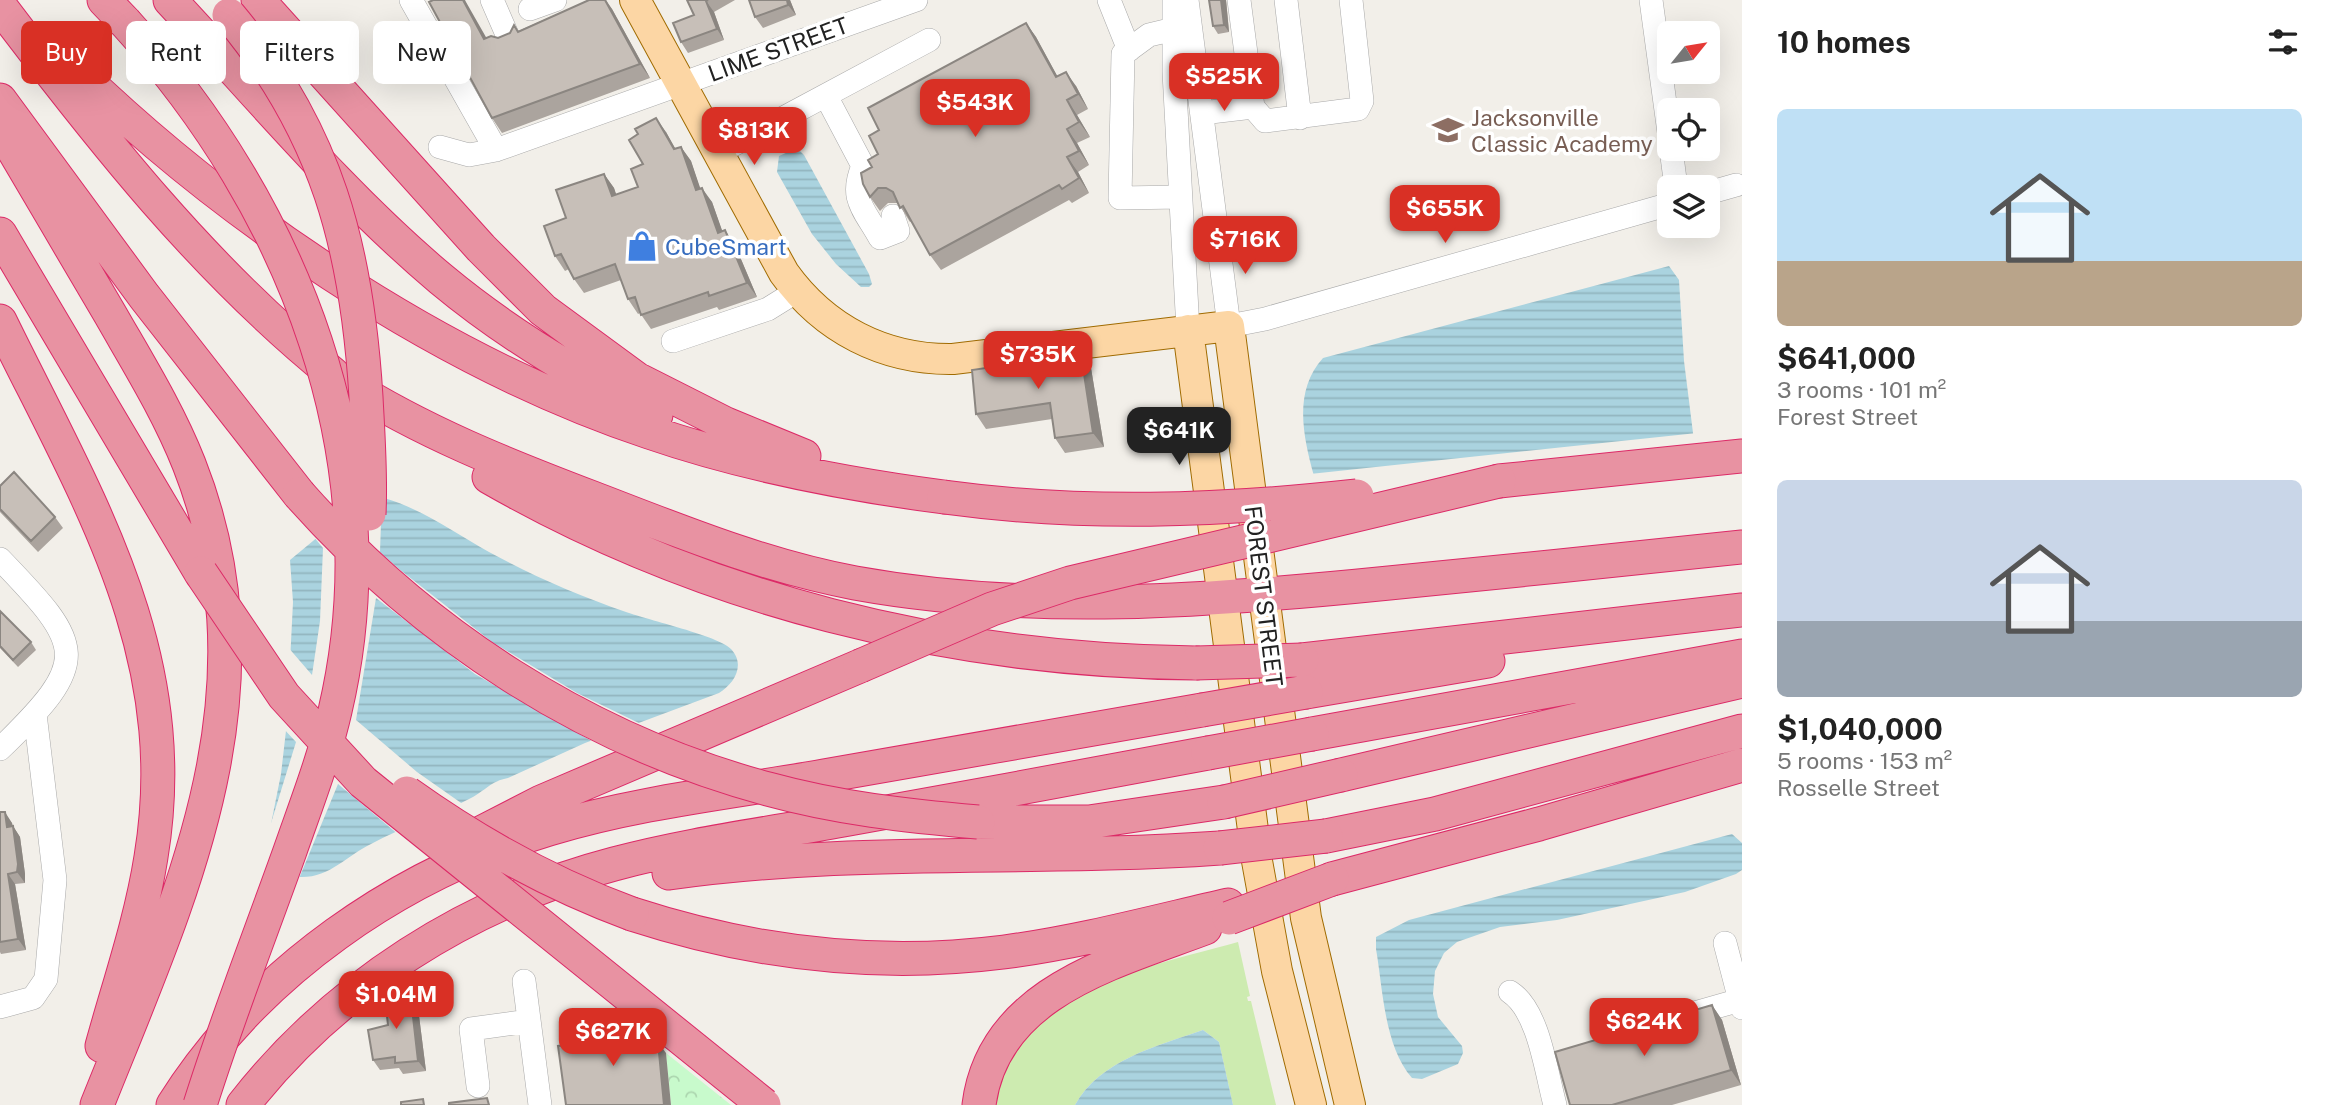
<!DOCTYPE html>
<html lang="en">
<head>
<meta charset="utf-8">
<style>
  :root { --surface:#fff; --page:#f6f6f6; --text:#222; --muted:#767676; --accent:#d93025 }
  body { margin:0; font-family:"Public Sans",sans-serif; background:var(--page); color:var(--text); height:100vh; display:flex; flex-direction:column; font-size:26px; white-space:nowrap }
  * { box-sizing:border-box; margin:0 }
  p { font-size:23px; color:var(--muted) }
  .icon { flex:none; width:38px; height:38px; fill:none; stroke:currentColor; stroke-width:2; stroke-linecap:round; stroke-linejoin:round }
  .map { position:relative; flex:1; overflow:hidden }
  .sheet { display:flex; flex-direction:column; background:var(--surface); width:595px }
  .sheet>* { flex:none }
  .hud { position:absolute; left:21px; top:21px; width:665px; height:63px; display:flex; gap:14px }
  .needle { width:46px; rotate:60deg }
  .buttons { position:absolute; left:1657px; top:21px; display:grid; gap:14px }
  .buttons a { display:grid; place-items:center; width:63px; height:63px; border-radius:10px; background:var(--surface); box-shadow:0 7px 28px #0002; font-size:35px }
  .price { position:absolute; translate:-50% -60px; padding:0 16px; border-radius:14px; background:var(--accent); color:#fff; font-size:23px; line-height:46px; filter:drop-shadow(0 2px 4px #0008) }
  .price::after { content:''; position:absolute; left:50%; top:42px; width:21px; height:16px; margin-left:-10px; background:inherit; clip-path:polygon(0 0,100% 0,50% 100%) }
  .price.current { background:#222; color:#fff }
  ul { padding:0; list-style:none }
  li { display:grid; align-content:center; gap:14px; height:371px; padding:0 35px }
  li span { display:grid; place-items:center; height:217px; border-radius:10px; color:#555 }
  li>.icon { margin-inline-start:auto }
  span .icon { width:126px; height:126px; fill:#fffc; stroke-width:1 }
  li b { font-size:30px }
  h2 { display:flex; justify-content:space-between; align-items:center; height:84px; padding:0 35px; font-size:30px }
  .tag { padding:0 24px; border-radius:10px; background:var(--surface); box-shadow:0 7px 28px #0002; font-size:24px; line-height:63px }
  .tag.current { background:var(--accent); color:#fff }
  main { display:flex; flex:1; min-height:0 }
  .map>svg:first-child { display:block }
</style>
</head>
<body>
<main>
<div class="map">
<svg width="1742" height="1105" viewBox="0 0 1742 1105">
  <defs>
    <pattern id="park-crowns" width="20" height="18" patternUnits="userSpaceOnUse" patternTransform="scale(1.75)"><rect width="20" height="18" fill="#c8facc"/><path d="M2 6a3 3 0 1 1 6 0M12 15a3 3 0 1 1 6 0" fill="none" stroke="#acd6af"/></pattern>
    <pattern id="water-rules" width="6" height="5" patternUnits="userSpaceOnUse" patternTransform="scale(1.75)"><rect width="6" height="5" fill="#aad3df"/><path d="M0 2.5h6" fill="none" stroke="#92b5bf"/></pattern>
  </defs>
  <rect width="100%" height="100%" fill="#f2efe9"/>
  <path fill="#cdebb0" d="M1238,942L1250,996L1247,997L1248,1001H1251L1276,1105H1233L1219,1042L1203,1030C1157,1046 1100,1060 1075,1105H995C999,1086 1004,1066 1014,1049C1051,984 1171,961 1238,942Z"/>
  <path fill="url(#park-crowns)" d="M666,1053L731,1105H671Z"/>
  <path fill="url(#water-rules)" d="M797,148L804,155L869,274L872,284L869,287H861L836,264L812,234L777,172L779,156Z
    M1669,266L1679,280L1684,361L1696,457L1314,476C1303,436 1293,391 1323,358Z
    M384,498C422,509 455,533 489,552C533,576 579,596 626,612C648,620 719,636 731,649C746,665 734,684 719,693L585,743L508,778C491,781 485,791 471,798C438,815 403,827 371,844C346,856 329,879 298,877L271,824L281,774L287,722L293,602L290,560L319,536Z
    M1732,834L1742,843V870L1736,874L1685,892L1557,920L1500,927L1457,942L1444,953L1435,971L1433,994L1438,1017L1462,1046L1463,1053L1458,1064L1422,1079L1412,1078C1384,1046 1383,989 1376,949V937L1409,920Z
    M1203,1030L1219,1042L1233,1105H1075C1100,1060 1157,1046 1203,1030Z"/>
  <path fill="#f2efe9" d="M1697,433L1700,457L1357,505L1322,492L1310,474Z
    M382,494L380,552L399,569L492,642L577,693L643,725L595,743L475,674L376,598L356,720L417,772L464,805L399,835L338,784L298,881L288,877L273,860L267,836L296,742L282,727L287,646L312,675L320,621L323,548L313,536Z"/>
  <g fill="none" stroke-linecap="round" stroke-linejoin="round">
    <defs>
      <path id="minor" d="M411,0L496,150
        M492,0L509,39
        M1109,0L1129,50
        M1174,0V72L1188,330
        M1187,0L1229,326L1265,319L1670,204
        M1239,0L1253,107L1265,121L1358,109L1362,101L1351,0
        M1286,0L1300,118
        M1651,0L1670,140
        M530,9L555,0
        M1174,29L1149,35L1123,54L1120,198L1180,197
        M826,96L863,166C849,199 864,209 880,238L898,231L893,216
        M1202,113L1253,107
        M440,147L469,155L496,150L916,0
        M1671,149L1676,187
        M718,153L929,40
        M1708,193L1736,185
        M673,341L768,309L797,291
        M0,559C85,647 92,660 0,749
        M1725,943L1742,1008
        M524,981L540,1105
        M1510,992C1539,1011 1546,1072 1555,1105
        M0,1007L33,998L46,979L55,880L35,714
        M1684,1016L1740,1000
        M478,1086L471,1029L529,1021"/>
      <path id="major" d="M635,0L784,273C824,329 884,360 953,359L1229,326L1306,918L1350,1105
        M1188,330L1257,861L1277,971L1311,1105"/>
      <path id="highway" d="M104,0L125,22
        M170,0C258,94 342,196 441,279C507,334 579,377 656,415
        M258,0L481,248L543,310L637,379L726,424L804,456
        M0,6C100,138 203,269 333,374
        M56,51C214,209 436,361 649,432C745,465 844,484 944,497
        M0,100L144,296L299,494
        M0,127C37,189 73,252 110,314C138,363 168,411 189,464C279,692 181,895 97,1105
        M0,234L201,573
        M0,321C86,497 185,652 151,857C141,921 119,984 102,1046
        M344,382C423,432 506,465 593,498C679,531 764,566 855,583C1032,615 1211,601 1389,583C1507,571 1624,560 1742,547
        M489,477C703,600 950,661 1196,663
        M1499,481L1742,456
        M1302,660L1742,610
        M1306,692L1488,661
        M1312,734L1742,656
        M1341,775L1742,681
        M978,822H1089L1224,802
        M1326,836L1435,814L1742,731
        M469,839L541,802L860,666
        M669,873C852,847 1036,861 1220,848
        M1332,879L1539,824L1742,765
        M632,914C752,953 878,968 1004,952C1080,942 1154,922 1228,905
        M173,1105C257,972 399,874 549,829C638,802 733,792 824,776C950,754 1076,732 1202,710
        M243,1105C336,986 469,902 614,864C689,844 767,834 843,820C965,798 1086,776 1208,753
        M979,1105C993,992 1115,962 1205,928"/>
    </defs>
    <use href="#minor" stroke="#a9a9a9" stroke-width="24"/>
    <use href="#major" stroke="#a06b00" stroke-width="32"/>
    <use href="#highway" stroke="#dc2a67" stroke-width="35"/>
    <use href="#minor" stroke="#fff" stroke-width="23"/>
    <use href="#major" stroke="#fcd6a4" stroke-width="30"/>
    <use href="#highway" stroke="#e892a2" stroke-width="33"/>
    <defs>
      <path id="highway-bridge" d="M229,15C327,132 357,248 366,397C368,436 371,475 369,514
        M125,22C294,207 394,460 335,711C324,759 306,805 290,851C260,935 227,1019 200,1105
        M299,494C424,635 586,740 768,789C837,808 907,816 978,822
        M944,497C1083,516 1218,511 1357,496
        M201,573L284,696L363,782L764,1105
        M1196,663L1302,660
        M860,666L992,609L1070,583L1499,481
        M1202,710L1306,692
        M1208,753L1312,734
        M407,793C477,843 550,884 632,914
        M1224,802L1341,775
        M1220,848L1326,836
        M1229,918L1332,879"/>
    </defs>
    <use href="#highway-bridge" stroke="#dc2a67" stroke-width="35" stroke-linecap="butt"/>
    <use href="#highway-bridge" stroke="#e892a2" stroke-width="33"/>
  </g>
  <path fill="#aba49e" d="M589,0H606L612,9L650,78L502,133L492,118L486,38H498L510,33L514,25L518,31Z
    M687,0H735L714,12L724,40L688,53L681,42L694,15Z
    M790,0L796,15L763,28L755,17Z
    M1209,0H1226L1229,32L1218,34L1213,26Z
    M1026,23L1036,37L1057,76L1076,86L1088,109L1077,115L1090,137L1077,143L1089,165L1078,172L1089,193L1072,203L1069,200L941,270L930,255L912,221L910,222L898,203H888L880,211L870,197L872,167L878,154L879,130Z
    M666,132L675,149L681,147L691,161L700,189L712,202L722,231L735,245L757,297L719,310L717,307L651,329L640,313L638,314L628,299L621,280L584,293L574,279L569,269L565,271L555,256L566,218L604,174L614,188L616,195L638,187Z
    M1081,354L1091,368L1104,447L1065,453L1055,438L1052,419L986,429L976,414Z
    M0,486L55,517L63,528L38,552L0,512Z
    M0,611L31,642L36,650L18,667L0,648Z
    M0,812L12,823L13,826L20,837L25,874V883L15,884L26,950L1,954L0,952Z
    M410,990L417,1000L426,1071L403,1074L399,1068L380,1070L373,1060L388,1025L394,998Z
    M1712,1005L1722,1020L1741,1085L1672,1105H1570L1616,1034L1624,1024L1634,1008L1644,1021L1651,1023Z"/>
  <path fill="#8b8681" d="M463,0H465L466,2L495,53L484,39Z
    M605,0L612,9L650,78L640,64Z
    M787,0H790L796,15L788,5Z
    M1221,0H1226L1229,32L1224,25Z
    M706,1L714,12L724,40L717,29Z
    M1026,23L1036,37L1066,92L1056,77Z
    M1066,72L1076,86L1088,109L1078,94Z
    M1067,100L1077,115L1090,137L1079,122Z
    M656,118L666,132L684,164L674,149Z
    M1067,129L1077,143L1089,165L1079,151Z
    M681,147L691,161L706,205L696,190Z
    M1067,157L1078,172L1089,193L1079,178Z
    M604,174L614,188L622,211L612,196Z
    M702,188L712,202L728,247L718,233Z
    M725,230L735,245L757,297L747,283Z
    M1081,354L1091,368L1104,447L1093,433Z
    M5,812L12,823L14,838L7,827Z
    M13,826L20,837L25,874V883L17,872Z
    M8,874L15,884L26,950L18,939Z
    M410,990L417,1000L426,1071L418,1061Z
    M1712,1005L1722,1020L1741,1085L1731,1070Z
    M1634,1008L1644,1022L1639,1020Z
    M658,1042L666,1053L671,1105H664Z"/>
  <path fill="#c7bfb8" stroke="#8b8681" stroke-width="2" d="M433,0H463L484,39L491,36L498,38L510,33L514,25L518,32L589,0H605L640,64L492,118L429,2Z
    M687,0H708L706,1L717,29L681,42L673,23L694,15Z
    M749,0H787L788,5L755,17Z
    M1209,0H1221L1224,25L1213,26Z
    M1026,23L1056,77L1066,72L1078,94L1067,100L1079,122L1067,129L1079,151L1067,157L1079,178L1062,189L1059,185L930,255L903,206L900,208L893,192L886,188H878L870,197L863,184L861,173L872,167L868,160L878,154L869,136L879,130L868,108Z
    M656,118L674,149L681,147L696,190L702,188L718,233L725,230L747,283L709,296L708,292L641,315L635,297L628,299L615,264L574,279L561,254L555,256L544,226L566,218L556,190L604,174L612,196L638,187L631,169L643,164L629,140L638,134L635,129Z
    M1081,354L1093,433L1055,438L1050,403L976,414L972,370Z
    M14,472L55,517L31,541L0,509V486Z
    M0,611L31,642L13,660L0,646Z
    M0,812H5L7,827L13,826L18,864L17,872L8,874L18,939L0,942Z
    M410,990L418,1061L395,1063V1057L373,1060L368,1030L388,1025L385,999L394,998L393,992Z
    M1712,1005L1731,1070L1612,1105H1570L1555,1052L1616,1034L1624,1024L1621,1011L1634,1008L1639,1020L1651,1023Z
    M621,1017L658,1042L664,1105H566L558,1046L604,1041L602,1019Z
    M487,1098L489,1105H449V1103Z
    M423,1099L424,1105H401V1102Z"/>
  <defs>
    <symbol id="school-bare" viewBox="-9 -9 18 18"><path d="M0-5L7-2L0 1L-7-2ZM-4 1L0 2.5L4 1V4Q0 6-4 4Z" fill="#8d6e63" stroke="#fff" stroke-width="2.5" paint-order="stroke"/></symbol>
    <symbol id="shop-bare" viewBox="-9 -9 18 18"><path d="M-5-2.5h2.3a2.7 3.5 0 0 1 5.4 0H5L5.5 6h-11ZM-1.5-2.5h3a1.5 2.3 0 0 0-3 0Z" fill="#3f7fe0" stroke="#fff" stroke-width="2.5" paint-order="stroke"/></symbol>
  </defs>
  <g fill-rule="evenodd">
    <use href="#school-bare" x="1426" y="108" width="44" height="44"/>
    <use href="#shop-bare" x="620" y="224" width="44" height="44"/>
  </g>
  <g text-anchor="middle" dominant-baseline="central" stroke-width="7" stroke-linejoin="round" paint-order="stroke">
    <g font-size="23" fill="#222" stroke="#fff">
      <text transform="translate(778 49) rotate(-20)">LIME STREET</text>
      <text transform="translate(1264 596) rotate(83)">FOREST STREET</text>
    </g>
    <g font-size="23" fill="#785e54" stroke="#fff" text-anchor="start">
      <text x="1471" y="117">Jacksonville<tspan x="1471" dy="26">Classic Academy</tspan></text>
    </g>
    <g font-size="23" fill="#366cbe" stroke="#fff" text-anchor="start">
      <text x="665" y="246">CubeSmart</text>
    </g>
  </g>
</svg>
<div class="buttons">
<a><svg class="needle" viewBox="-14 -14 28 28"><path d="M0-13l5 13h-10z" fill="#e53935"/><path d="M0 13l5-13h-10z" fill="#767676"/></svg></a>
<a><svg class="icon" aria-label="locate" viewBox="0 0 24 24"><circle cx="12" cy="12" r="6"/><path d="M12 2v4M12 18v4M2 12h4M18 12h4"/></svg></a>
<a><svg class="icon" aria-label="layers" viewBox="0 0 24 24"><path d="M12 4l9 5-9 5-9-5zM3 14l9 5 9-5"/></svg></a>
</div>
<b class="price" style="left:1224px;top:113px">$525K</b>
<b class="price" style="left:975px;top:139px">$543K</b>
<b class="price" style="left:754px;top:167px">$813K</b>
<b class="price" style="left:1445px;top:245px">$655K</b>
<b class="price" style="left:1245px;top:276px">$716K</b>
<b class="price" style="left:1038px;top:391px">$735K</b>
<b class="price current" style="left:1179px;top:467px">$641K</b>
<b class="price" style="left:396px;top:1031px">$1.04M</b>
<b class="price" style="left:1644px;top:1058px">$624K</b>
<b class="price" style="left:613px;top:1068px">$627K</b>
<div class="hud">
<a class="tag current">Buy</a>
<a class="tag">Rent</a>
<a class="tag">Filters</a>
<a class="tag">New</a>
</div>
</div>
<section class="sheet">
<h2>10 homes<svg class="icon" aria-label="filters" viewBox="0 0 24 24"><path d="M4 7h16M4 17h16"/><circle cx="9" cy="7" r="2"/><circle cx="15" cy="17" r="2"/></svg></h2>
<ul>
<li><span style="background:linear-gradient(#bfe0f5 70%,#b9a48a 0)"><svg class="icon" aria-label="home" viewBox="0 0 24 24"><path d="M3 11l9-7 9 7M6 9v11h12V9"/></svg></span><div><b>$641,000</b><p>3 rooms · 101 m²</p><p>Forest Street</p></div></li>
<li><span style="background:linear-gradient(#c9d6e8 65%,#9aa5b1 0)"><svg class="icon" aria-label="home" viewBox="0 0 24 24"><path d="M3 11l9-7 9 7M6 9v11h12V9"/></svg></span><div><b>$1,040,000</b><p>5 rooms · 153 m²</p><p>Rosselle Street</p></div></li>
</ul>
</section>
</main>
</body>
</html>
